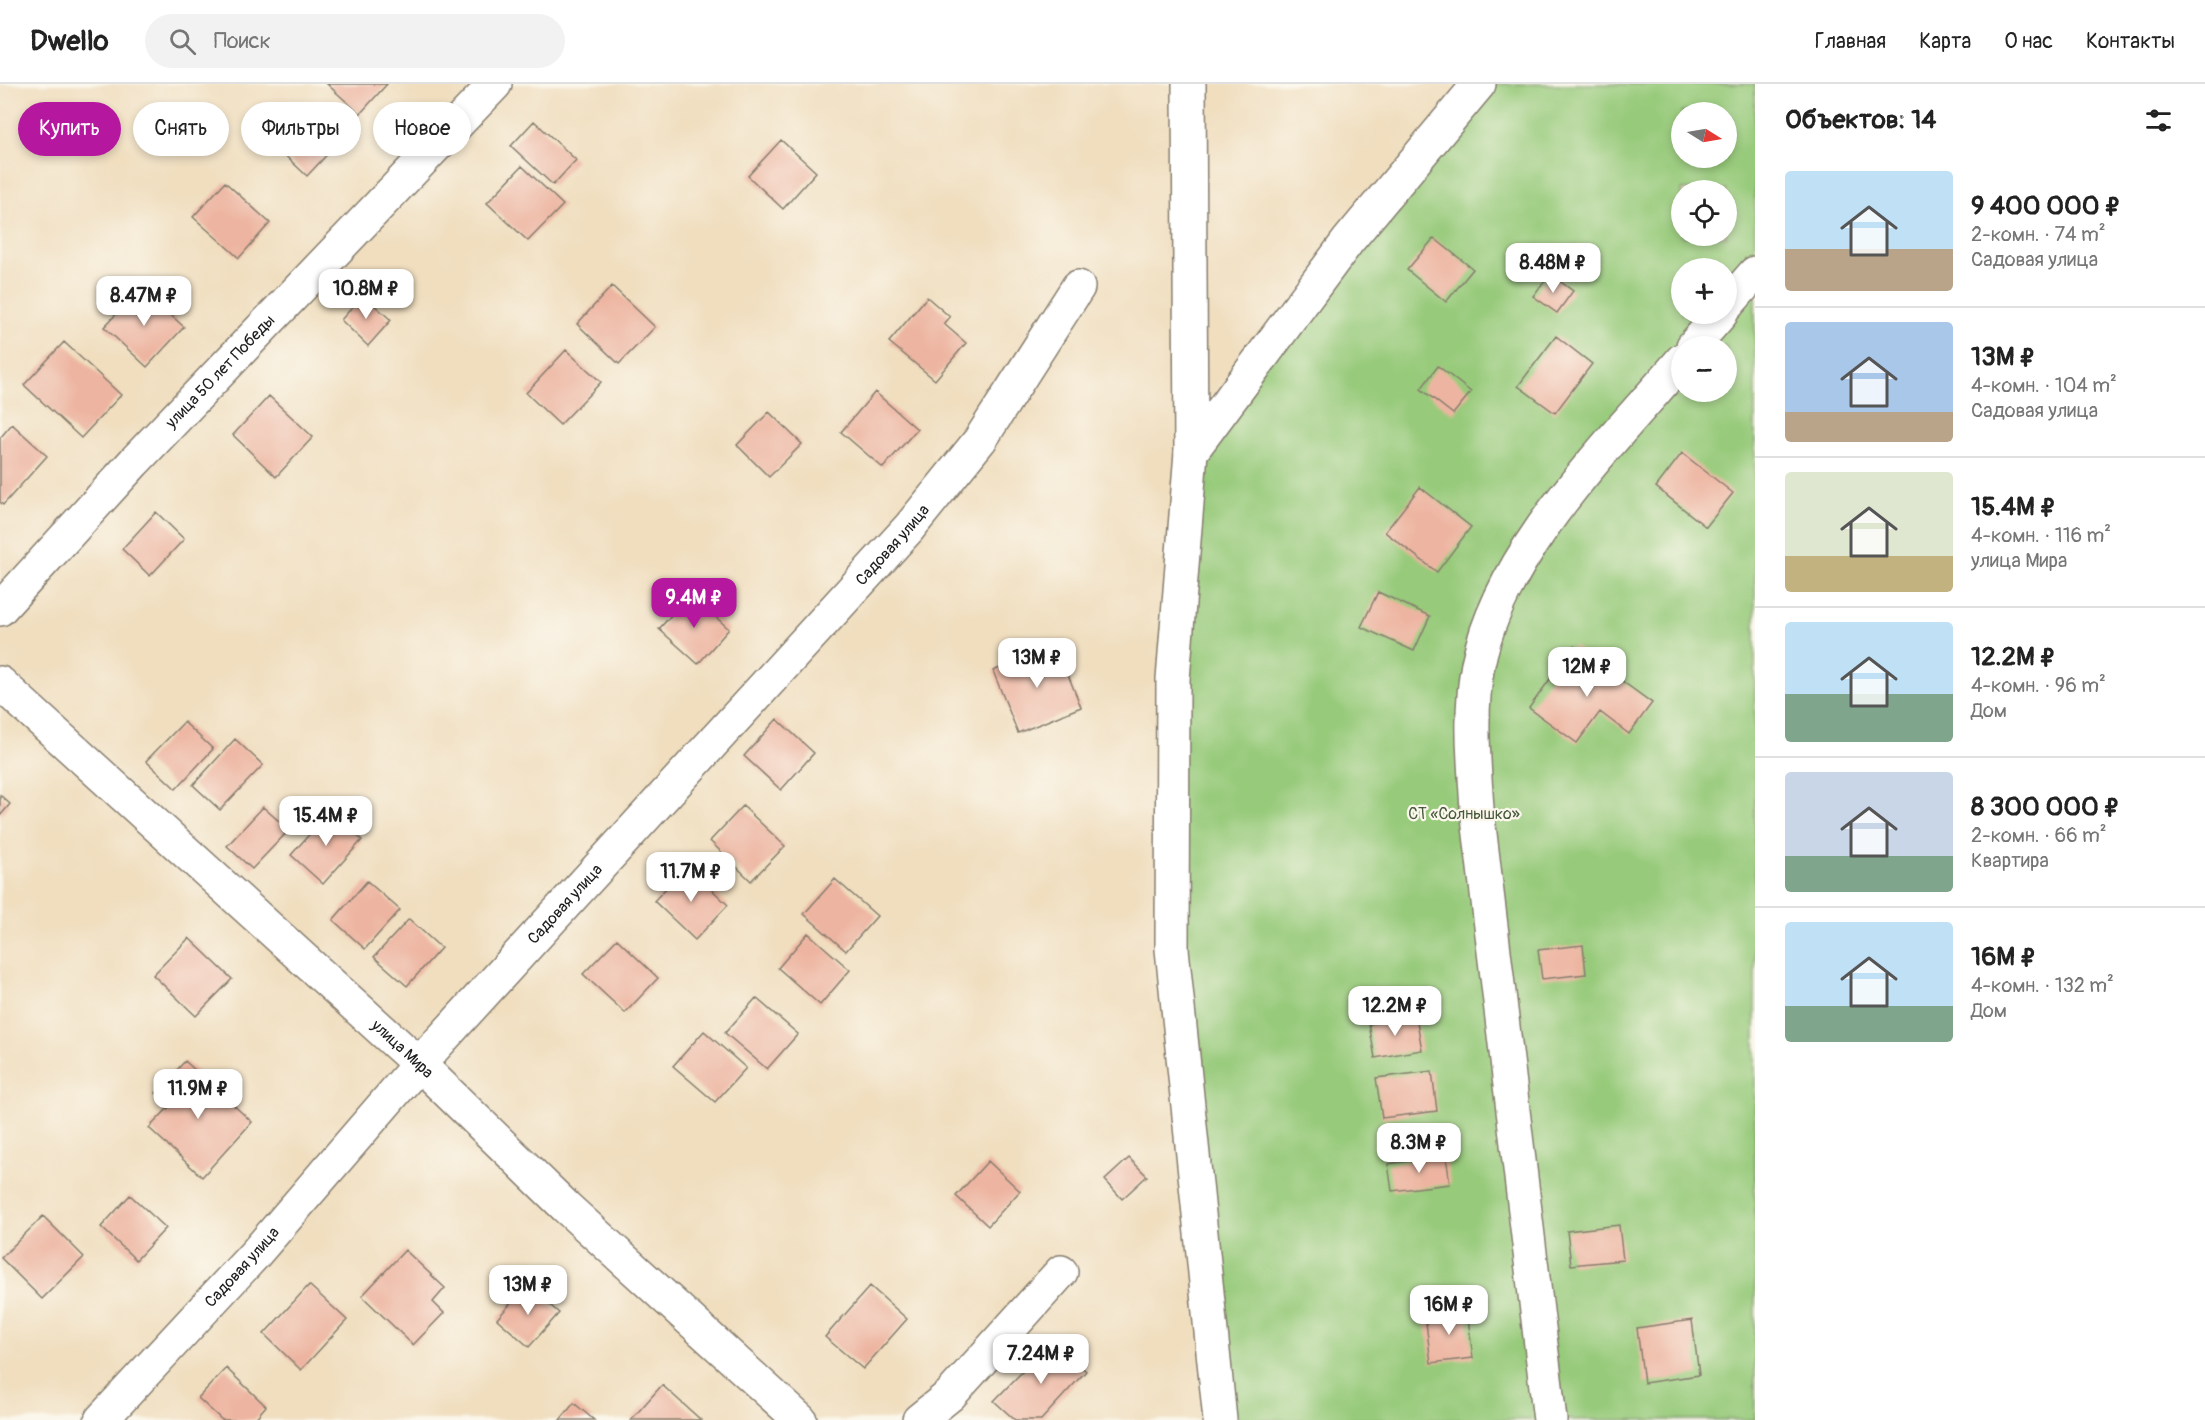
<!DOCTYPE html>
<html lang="ru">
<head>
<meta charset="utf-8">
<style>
  :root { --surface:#fff; --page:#f2f2f2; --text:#222; --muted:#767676; --line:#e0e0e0; --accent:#b5179e }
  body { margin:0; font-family:Pangolin,sans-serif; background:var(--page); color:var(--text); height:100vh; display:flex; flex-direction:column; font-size:22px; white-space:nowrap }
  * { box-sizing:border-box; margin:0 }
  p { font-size:20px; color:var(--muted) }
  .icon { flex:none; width:33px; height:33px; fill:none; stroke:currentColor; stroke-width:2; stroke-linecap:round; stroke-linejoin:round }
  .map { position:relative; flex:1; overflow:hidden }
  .details { display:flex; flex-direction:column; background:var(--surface); width:450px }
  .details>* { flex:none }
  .top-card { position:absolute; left:18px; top:18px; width:570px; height:54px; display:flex; gap:12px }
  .needle { width:39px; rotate:101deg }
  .tools { position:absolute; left:1671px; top:18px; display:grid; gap:12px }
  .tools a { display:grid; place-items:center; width:66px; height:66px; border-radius:50%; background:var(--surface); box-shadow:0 3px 9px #0003; font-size:30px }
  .price { position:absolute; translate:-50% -51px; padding:0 14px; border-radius:12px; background:#fff; color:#222; font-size:20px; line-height:39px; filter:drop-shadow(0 2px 3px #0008) }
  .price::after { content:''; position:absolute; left:50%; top:36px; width:18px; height:14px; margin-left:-9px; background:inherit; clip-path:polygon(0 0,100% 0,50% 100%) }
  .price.selected { background:var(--accent); color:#fff }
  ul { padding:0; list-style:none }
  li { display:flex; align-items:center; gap:18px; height:150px; padding:0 30px }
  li+li { border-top:2px solid var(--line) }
  li span { display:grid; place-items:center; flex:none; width:168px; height:120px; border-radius:6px; color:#555 }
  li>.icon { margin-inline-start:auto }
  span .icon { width:72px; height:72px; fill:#fffc; stroke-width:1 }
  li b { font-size:26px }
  h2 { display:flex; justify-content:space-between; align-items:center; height:72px; padding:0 30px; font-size:26px }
  .tag { padding:0 21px; border-radius:27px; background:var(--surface); box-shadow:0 3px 9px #0003; font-size:21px; line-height:54px }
  .tag.selected { background:var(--accent); color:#fff }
  header { display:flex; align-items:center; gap:36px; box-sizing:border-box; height:84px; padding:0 30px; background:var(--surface); border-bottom:2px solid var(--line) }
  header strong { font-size:28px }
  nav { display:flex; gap:33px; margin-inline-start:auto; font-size:21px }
  .search { width:420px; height:54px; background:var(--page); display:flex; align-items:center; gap:15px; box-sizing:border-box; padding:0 21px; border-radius:33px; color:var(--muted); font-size:22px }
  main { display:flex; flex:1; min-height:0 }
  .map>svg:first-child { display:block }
</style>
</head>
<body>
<header>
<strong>Dwello</strong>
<div class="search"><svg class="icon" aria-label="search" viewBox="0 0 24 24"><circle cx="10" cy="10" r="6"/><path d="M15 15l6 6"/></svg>Поиск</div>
<nav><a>Главная</a><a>Карта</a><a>О нас</a><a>Контакты</a></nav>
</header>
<main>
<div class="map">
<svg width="1755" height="1336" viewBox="0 0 1755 1336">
  <rect width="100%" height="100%" fill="#fbf7ec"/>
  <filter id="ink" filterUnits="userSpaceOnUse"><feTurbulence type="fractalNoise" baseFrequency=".0167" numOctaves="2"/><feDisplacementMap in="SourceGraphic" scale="12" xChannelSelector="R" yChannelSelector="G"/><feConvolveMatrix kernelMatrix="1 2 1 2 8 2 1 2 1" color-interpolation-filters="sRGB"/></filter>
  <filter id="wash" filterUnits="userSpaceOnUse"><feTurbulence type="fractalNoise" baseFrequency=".008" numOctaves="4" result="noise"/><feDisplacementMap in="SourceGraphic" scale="24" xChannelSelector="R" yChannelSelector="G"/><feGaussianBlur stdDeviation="1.35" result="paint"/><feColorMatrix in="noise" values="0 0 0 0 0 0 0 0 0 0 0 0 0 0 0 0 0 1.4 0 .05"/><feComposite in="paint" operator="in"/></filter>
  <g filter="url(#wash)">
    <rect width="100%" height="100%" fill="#f0debf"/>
    <path fill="#97ca7a" stroke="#5a734b" stroke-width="1.5" fill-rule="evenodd" d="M1479,0H1755V1336H1220L1172,865L1191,368ZM1682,28H1726V74H1682ZM1682,106H1726V152H1682ZM1682,184H1726V230H1682ZM1682,262H1726V308H1682Z"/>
    <g id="blocks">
      <path fill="#edb5a1" d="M327,0H387L360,30Z
        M289,20L335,62L307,92L262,50Z
        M534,37L576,76L553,101L511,62Z
        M781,56L816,88L783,125L748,92Z
        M522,82L563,121L528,157L487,119Z
        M225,98L270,139L239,174L193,133Z
        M1434,154L1473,185L1446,218L1407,186Z
        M1550,190L1573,207L1557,229L1533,212Z
        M612,202L655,243L619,280L577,240Z
        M141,204L184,243L147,283L104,243Z
        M363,211L391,236L368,262L341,236Z
        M927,213L950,233L944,240L966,259L935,296L889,258Z
        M1556,252L1592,280L1555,329L1518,302Z
        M64,258L121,311L81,354L24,301Z
        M566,266L601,298L560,341L526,309Z
        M1438,282L1471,308L1453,330L1421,305Z
        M875,308L917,345L883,384L841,348Z
        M269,312L313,353L276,393L233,351Z
        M769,328L802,360L769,393L737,361Z
        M12,340L47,372L3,421L0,418V354Z
        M1682,369L1733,409L1706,443L1656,403Z
        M1420,403L1471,443L1437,488L1385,448Z
        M156,428L184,455L150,492L122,465Z
        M1378,508L1430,532L1414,567L1361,543Z
        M690,510L729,545L698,580L659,545Z
        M1056,561L1081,623L1018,649L993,587Z
        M1574,562L1652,619L1629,650L1600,628L1577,659L1529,624Z
        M777,635L814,669L781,706L744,672Z
        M184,638L213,665L176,705L146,677Z
        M235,655L263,681L220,726L193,701Z
        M0,711L10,720L0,732Z
        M743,722L785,762L751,797L710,757Z
        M263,723L289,746L252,785L227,762Z
        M330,727L362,756L323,800L291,771Z
        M687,782L728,821L695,856L654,817Z
        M835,795L877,832L846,867L804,830Z
        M367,797L400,826L365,865L333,836Z
        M409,835L441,864L407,902L374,873Z
        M808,849L850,886L820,921L778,884Z
        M189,854L232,895L196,932L153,891Z
        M617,855L658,894L625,929L583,890Z
        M1583,861L1586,890L1542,895L1538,866Z
        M756,914L798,950L767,985L725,949Z
        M1416,932L1422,966L1375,974L1369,940Z
        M704,947L746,984L715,1018L673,982Z
        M185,977L252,1038L202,1093L149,1044L170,1022L156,1009Z
        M1432,987L1437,1027L1382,1034L1376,994Z
        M1446,1072L1450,1100L1392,1107L1388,1080Z
        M1129,1074L1147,1092L1122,1115L1105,1096Z
        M988,1077L1020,1107L988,1142L956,1112Z
        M130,1111L166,1144L136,1176L101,1143Z
        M43,1132L84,1173L42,1215L1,1174Z
        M1619,1141L1623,1176L1571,1181L1567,1147Z
        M405,1166L445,1204L433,1218L444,1229L413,1261L362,1212Z
        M309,1201L347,1236L301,1286L264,1250Z
        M527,1201L559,1229L529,1263L497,1235Z
        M870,1202L907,1235L863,1285L825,1253Z
        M1467,1226L1473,1274L1431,1279L1425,1231Z
        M1692,1236L1699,1291L1644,1299L1637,1244Z
        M1053,1256L1086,1287L1041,1336H1015L994,1317Z
        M226,1284L266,1322L254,1336H222L198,1314Z
        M662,1301L701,1336H631Z
        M574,1319L594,1336H560Z"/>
    </g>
  </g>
  <g filter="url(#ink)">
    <use href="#blocks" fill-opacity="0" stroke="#867d6e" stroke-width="1.5"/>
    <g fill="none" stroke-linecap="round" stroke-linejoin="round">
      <defs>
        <g id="minor">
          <path d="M1189,0L1191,368"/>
          <path d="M1726,222L1755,189"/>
          <path d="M1693,262L1721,230"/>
          <path id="s1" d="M0,525L134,378L495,0"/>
          <path id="s2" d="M0,599L419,980L566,1123L800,1336"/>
          <path id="s3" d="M101,1336L255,1170L419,980L909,444L980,356L1078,203"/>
          <path d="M919,1336L950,1311L1061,1188"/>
          <path d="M1220,1336L1172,865L1173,595L1191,368L1348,157L1479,0"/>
          <path d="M1550,1336L1477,725C1474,676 1469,628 1478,580C1501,466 1609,362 1682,276"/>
        </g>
      </defs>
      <use href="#minor" stroke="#867d6e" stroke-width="36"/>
      <use href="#minor" stroke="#fff" stroke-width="33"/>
    </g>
  </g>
  <g text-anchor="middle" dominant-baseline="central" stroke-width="4.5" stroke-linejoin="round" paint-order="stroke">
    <g font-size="16" fill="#1c1c1c" stroke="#fbf7ec">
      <text stroke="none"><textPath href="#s1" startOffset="324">улица 50 лет Победы</textPath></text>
      <text stroke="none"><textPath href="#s3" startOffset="1180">Садовая улица</textPath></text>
      <text stroke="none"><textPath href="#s3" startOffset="694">Садовая улица</textPath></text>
      <text stroke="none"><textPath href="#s2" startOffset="544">улица Мира</textPath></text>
      <text stroke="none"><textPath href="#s3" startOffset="208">Садовая улица</textPath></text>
    </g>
    <g font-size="16" fill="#47593d" stroke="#fbf7ec">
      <text x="1464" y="730">СТ «Солнышко»</text>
    </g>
  </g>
</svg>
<div class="tools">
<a><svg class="needle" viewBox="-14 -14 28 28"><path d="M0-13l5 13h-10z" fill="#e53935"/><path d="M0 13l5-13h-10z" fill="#767676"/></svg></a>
<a><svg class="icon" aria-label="locate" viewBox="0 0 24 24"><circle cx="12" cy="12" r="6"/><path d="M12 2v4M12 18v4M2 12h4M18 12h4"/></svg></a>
<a>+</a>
<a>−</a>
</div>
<b class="price" style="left:1553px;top:210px">8.48M ₽</b>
<b class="price" style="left:366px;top:236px">10.8M ₽</b>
<b class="price" style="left:144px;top:243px">8.47M ₽</b>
<b class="price selected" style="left:694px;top:545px">9.4M ₽</b>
<b class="price" style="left:1037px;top:605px">13M ₽</b>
<b class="price" style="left:1587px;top:614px">12M ₽</b>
<b class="price" style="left:326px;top:763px">15.4M ₽</b>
<b class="price" style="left:691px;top:819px">11.7M ₽</b>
<b class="price" style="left:1395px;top:953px">12.2M ₽</b>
<b class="price" style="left:198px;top:1036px">11.9M ₽</b>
<b class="price" style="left:1419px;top:1090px">8.3M ₽</b>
<b class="price" style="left:528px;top:1232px">13M ₽</b>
<b class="price" style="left:1449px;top:1252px">16M ₽</b>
<b class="price" style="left:1041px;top:1301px">7.24M ₽</b>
<div class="top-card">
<a class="tag selected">Купить</a>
<a class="tag">Снять</a>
<a class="tag">Фильтры</a>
<a class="tag">Новое</a>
</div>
</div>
<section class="details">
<h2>Объектов: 14<svg class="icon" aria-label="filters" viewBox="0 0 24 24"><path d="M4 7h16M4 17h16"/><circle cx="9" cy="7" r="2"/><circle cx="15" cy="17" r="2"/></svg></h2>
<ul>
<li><span style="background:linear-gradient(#bfe0f5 65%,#b9a48a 0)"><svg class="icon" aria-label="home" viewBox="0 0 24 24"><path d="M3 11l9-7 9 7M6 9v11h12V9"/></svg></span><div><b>9 400 000 ₽</b><p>2-комн. · 74 m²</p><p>Садовая улица</p></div></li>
<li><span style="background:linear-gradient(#a9c7e8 75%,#b9a48a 0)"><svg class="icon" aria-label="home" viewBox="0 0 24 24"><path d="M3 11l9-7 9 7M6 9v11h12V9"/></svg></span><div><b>13M ₽</b><p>4-комн. · 104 m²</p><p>Садовая улица</p></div></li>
<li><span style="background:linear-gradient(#dfe7d0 70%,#c2b280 0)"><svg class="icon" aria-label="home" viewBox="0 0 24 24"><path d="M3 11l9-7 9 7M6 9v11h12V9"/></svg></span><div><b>15.4M ₽</b><p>4-комн. · 116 m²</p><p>улица Мира</p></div></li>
<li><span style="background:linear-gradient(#bfe0f5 60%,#7fa58c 0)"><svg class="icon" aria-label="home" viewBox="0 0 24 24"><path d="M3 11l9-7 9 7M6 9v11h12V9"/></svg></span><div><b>12.2M ₽</b><p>4-комн. · 96 m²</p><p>Дом</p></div></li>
<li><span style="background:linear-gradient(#c9d6e8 70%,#7fa58c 0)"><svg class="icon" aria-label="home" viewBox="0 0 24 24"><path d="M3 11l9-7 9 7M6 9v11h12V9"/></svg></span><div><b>8 300 000 ₽</b><p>2-комн. · 66 m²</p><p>Квартира</p></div></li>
<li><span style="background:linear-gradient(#bfe0f5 70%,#7fa58c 0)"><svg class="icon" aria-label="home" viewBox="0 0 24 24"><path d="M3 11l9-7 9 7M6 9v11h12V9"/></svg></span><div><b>16M ₽</b><p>4-комн. · 132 m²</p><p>Дом</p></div></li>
</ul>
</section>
</main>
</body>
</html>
